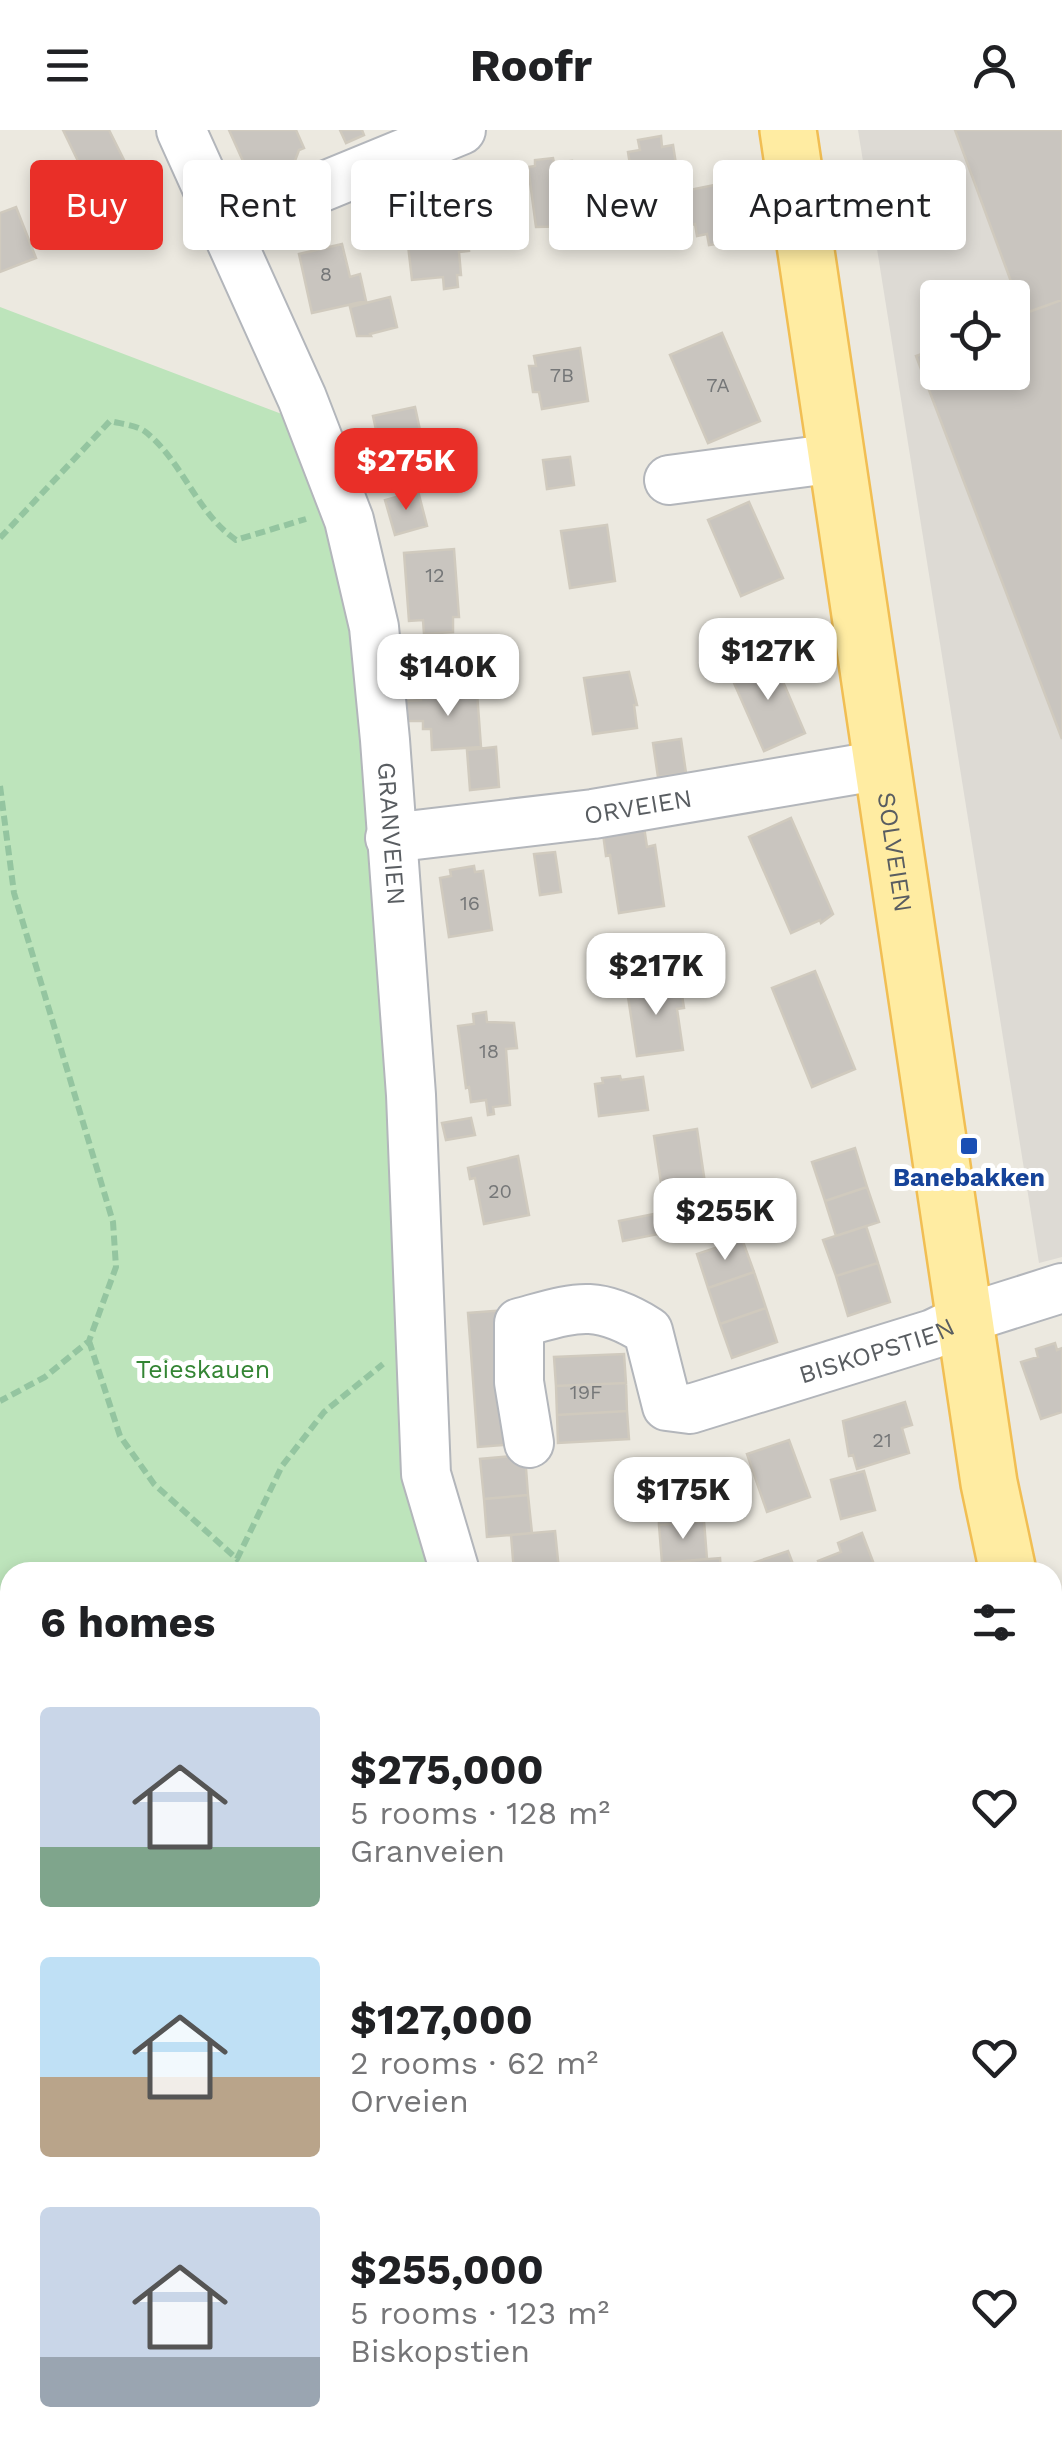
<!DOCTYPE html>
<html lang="en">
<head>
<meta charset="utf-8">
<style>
  :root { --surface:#fff; --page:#f6f6f6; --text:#202124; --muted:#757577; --accent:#e92f28 }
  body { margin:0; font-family:"Work Sans",sans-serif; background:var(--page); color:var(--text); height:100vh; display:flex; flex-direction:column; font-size:38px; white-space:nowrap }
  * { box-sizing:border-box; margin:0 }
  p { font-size:32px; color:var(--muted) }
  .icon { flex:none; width:55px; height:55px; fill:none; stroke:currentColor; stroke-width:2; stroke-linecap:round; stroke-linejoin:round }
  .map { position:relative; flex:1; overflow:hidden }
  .panel { position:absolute; left:0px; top:1432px; width:1062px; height:892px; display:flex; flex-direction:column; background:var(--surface); border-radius:30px 30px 0 0; box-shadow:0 5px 15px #0003 }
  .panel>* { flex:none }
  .hud { position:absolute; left:30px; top:30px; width:1002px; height:90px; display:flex; gap:20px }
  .fabs { position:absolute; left:920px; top:150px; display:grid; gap:20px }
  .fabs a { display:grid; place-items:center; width:110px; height:110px; border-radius:10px; background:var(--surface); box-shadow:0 5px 15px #0003; font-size:50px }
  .price { position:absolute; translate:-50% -85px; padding:0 22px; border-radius:20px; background:#fff; color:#222; font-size:32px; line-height:65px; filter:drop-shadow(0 2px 5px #0008) }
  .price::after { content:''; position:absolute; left:50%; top:60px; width:30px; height:22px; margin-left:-15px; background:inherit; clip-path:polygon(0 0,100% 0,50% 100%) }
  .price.current { background:var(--accent); color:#fff }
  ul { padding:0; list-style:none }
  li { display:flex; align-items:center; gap:30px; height:250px; padding:0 40px }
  li span { display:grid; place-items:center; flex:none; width:280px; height:200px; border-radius:10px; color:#555 }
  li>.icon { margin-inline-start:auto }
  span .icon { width:120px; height:120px; fill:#fffc; stroke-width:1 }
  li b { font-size:42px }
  h2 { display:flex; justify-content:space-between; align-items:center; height:120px; padding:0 40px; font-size:42px }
  .tag { padding:0 35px; border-radius:10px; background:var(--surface); box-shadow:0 5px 15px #0003; font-size:35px; line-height:90px }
  .tag.current { background:var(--accent); color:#fff }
  header { display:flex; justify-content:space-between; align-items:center; height:130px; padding:0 40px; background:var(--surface); font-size:45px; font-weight:700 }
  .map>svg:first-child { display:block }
</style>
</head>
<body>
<header><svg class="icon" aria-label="menu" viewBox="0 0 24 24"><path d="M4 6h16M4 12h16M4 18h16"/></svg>Roofr<svg class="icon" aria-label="person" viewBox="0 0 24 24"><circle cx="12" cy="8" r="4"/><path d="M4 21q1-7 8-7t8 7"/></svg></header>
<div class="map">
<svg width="1062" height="2323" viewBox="0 0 1062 2323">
  <rect width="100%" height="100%" fill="#ece9e0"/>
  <path fill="#dddad4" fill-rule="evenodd" d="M858,0H1062V1127L1039,1133ZM938,168H1012V242H938Z"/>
  <path fill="#bde4bb" d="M0,177L295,289L351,472L418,1405L435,1442H10V2315H248V2323H0Z"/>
  <path fill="#c9c5bf" stroke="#d0cabe" stroke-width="2.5" d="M63,0H109L132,46L94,64Z
    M229,0H296L304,18L299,20L293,36L295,40L264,55L252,37L247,40Z
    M340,0H362L364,5L346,13Z
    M955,0H1062V170L1023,184Z
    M661,6L662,17L673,15L686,98L676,100L678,110L656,114L654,103L641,105L628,22L640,20L638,10Z
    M553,28L554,33L572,31L581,91H577V96L536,97L528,37L535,36V30Z
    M739,50L748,109L709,115L707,104L697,106L695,94L686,96L680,62Z
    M453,75L456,98L467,96L469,121L459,122L461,145H457L458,157L444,159L443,147L412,150L404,80Z
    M16,77L36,128L0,142V83Z
    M342,114L350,147L360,144L366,171L312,183L299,124Z
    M390,167L397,197L370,204L371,206H357L350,177Z
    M1062,170V609L916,226L938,218V242H1012V188Z
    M722,203L760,291L708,313L670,225Z
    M580,218L588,271L542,279L539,262H533L529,236H536L534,226Z
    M415,277L428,337L417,340L419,348L391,354L389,345L386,346L373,286Z
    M570,327L574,355L547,359L543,330Z
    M418,361L427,396L395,405L385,370Z
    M749,372L783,448L741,466L708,390Z
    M607,395L615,451L570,458L561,401Z
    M454,419L459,487H453V502L424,504L423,490L409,491L404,423Z
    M772,526L805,603L764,621L730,544Z
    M629,542L637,575H634L637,598L593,604L584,548Z
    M477,562L481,617L432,620L431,599H423V591H406L405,571L421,570V566Z
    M681,609L686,643L658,647L653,613Z
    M496,617L499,657L470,660L467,620Z
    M791,688L833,784L821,793L820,790L791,803L749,707Z
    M643,690L647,717L655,715L664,776L619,783L610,725L606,726L602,696Z
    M555,722L561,762L540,765L534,724Z
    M474,736L475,742L483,741L492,800L449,807L440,748L451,746L450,740Z
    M702,824L705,849L675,853L672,828Z
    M815,841L855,939L812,957L772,858Z
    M680,852L684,878L677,879L683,920L637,926L627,860Z
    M486,882L487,892L514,893L517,918L506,919L510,975L493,977L494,984L488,985L486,970L471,972L469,957L466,958L458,896L474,894L473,884Z
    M620,946L621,950L643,947L648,980L599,986L595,954L603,953L602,948Z
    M471,988L475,1005L446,1010L442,993Z
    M697,999L706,1060L663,1066L654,1006Z
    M855,1018L867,1057L825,1071L812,1032Z
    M518,1026L529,1085L484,1094L475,1048L470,1049L468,1038Z
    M867,1057L879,1092L836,1106L825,1071Z
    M654,1084L658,1104L623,1111L619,1091Z
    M866,1096L878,1133L836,1146L823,1110Z
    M742,1109L754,1142L708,1158L697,1124Z
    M878,1133L890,1172L848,1186L836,1146Z
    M754,1142L766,1178L720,1194L708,1158Z
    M766,1178L777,1212L732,1228L720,1194Z
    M506,1180L517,1314L478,1317L468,1183Z
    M1055,1213L1057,1220L1062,1218V1282L1041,1289L1021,1232L1038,1227L1036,1219Z
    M624,1224L626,1253L556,1256L554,1227Z
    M626,1253L627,1281L557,1285L556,1256Z
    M905,1272L912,1295L902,1298L909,1323L857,1339L853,1325L849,1326L843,1291Z
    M627,1281L629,1309L558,1313L557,1285Z
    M789,1310L810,1367L767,1382L747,1324Z
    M525,1325L528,1365L484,1369L480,1329Z
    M864,1341L875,1380L841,1389L831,1350Z
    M682,1343L683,1353L701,1351L704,1391L659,1395L658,1344Z
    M528,1365L532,1403L487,1407L484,1369Z
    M704,1391L707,1429L662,1433L659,1395Z
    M555,1401L559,1440L514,1442L511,1405Z
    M862,1403L877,1442H822L818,1431L841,1422L838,1413Z
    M788,1421L796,1442H753L750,1434Z
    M720,1428L721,1442H676L675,1432Z
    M441,2315H487L486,2323H440Z
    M601,2315H654V2323H601Z
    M808,2315H849V2323H808Z"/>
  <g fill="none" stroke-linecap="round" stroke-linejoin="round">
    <defs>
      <g id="minor">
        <path id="s1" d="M181,0L302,268L349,390L374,497L385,610L411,965L426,1344L455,1442"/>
        <path d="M227,96L461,0"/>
        <path d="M669,350L837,328"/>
        <path id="s2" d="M390,708L593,684L882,635"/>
        <path id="s3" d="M529,1313L519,1252V1193C575,1178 595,1168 648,1201L667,1276L690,1279L933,1204L964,1189L1062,1158"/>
        <path d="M1052,1684L1062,1619"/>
        <path d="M1052,1856C1062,1962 1062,2067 1052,2173"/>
        <path d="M886,2315L887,2323"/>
        <path d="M557,2323L558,2315"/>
        <path d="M1028,2323L1029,2315"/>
      </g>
      <g id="major">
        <path id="s4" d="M788,0L989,1353L1008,1442"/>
        <path d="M1052,1506L1062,1512"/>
      </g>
    </defs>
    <use href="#minor" stroke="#b3b6bb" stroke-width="52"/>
    <use href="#major" stroke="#f1be53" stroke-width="60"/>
    <path stroke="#94c5a0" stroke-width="6" stroke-dasharray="10 5" stroke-linecap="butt" d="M0,408L110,291C121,294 138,295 147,303C183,333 197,383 236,410L306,389
      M0,656L14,763L113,1092L116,1137L89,1211L45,1247L0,1271
      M89,1211L120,1306L154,1354L237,1429L282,1336L324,1282L383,1234
      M0,2184L10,2188
      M173,2315L177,2323"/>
    <use href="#minor" stroke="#fff" stroke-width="48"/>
    <use href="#major" stroke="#ffeca2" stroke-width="55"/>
  </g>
  <rect fill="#1a4fb4" stroke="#fff" stroke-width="4" x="959" y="1006" width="20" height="20" rx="5"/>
  <g text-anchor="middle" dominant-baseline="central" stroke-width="10" stroke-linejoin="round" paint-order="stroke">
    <g font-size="20" fill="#757778">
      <text x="326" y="144">8</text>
      <text x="562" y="245">7B</text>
      <text x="718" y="255">7A</text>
      <text x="435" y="445">12</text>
      <text x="470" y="773">16</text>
      <text x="489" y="921">18</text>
      <text x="500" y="1061">20</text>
      <text x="586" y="1262">19F</text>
      <text x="882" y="1310">21</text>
    </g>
    <g font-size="25" fill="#595d61" stroke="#fff">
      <text stroke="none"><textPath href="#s2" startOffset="250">ORVEIEN</textPath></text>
      <text stroke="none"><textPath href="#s1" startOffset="742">GRANVEIEN</textPath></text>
      <text stroke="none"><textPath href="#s4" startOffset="730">SOLVEIEN</textPath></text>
      <text stroke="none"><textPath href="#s3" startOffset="552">BISKOPSTIEN</textPath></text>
    </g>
    <g font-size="25" font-weight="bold" fill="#164399" stroke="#fff">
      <text x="969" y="1047">Banebakken</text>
    </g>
    <g font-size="25" fill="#348534" stroke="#fff">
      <text x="203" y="1239">Teieskauen</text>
    </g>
  </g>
</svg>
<div class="fabs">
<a><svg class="icon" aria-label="locate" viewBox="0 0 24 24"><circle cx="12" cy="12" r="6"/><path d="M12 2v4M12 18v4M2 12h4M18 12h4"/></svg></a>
</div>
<b class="price current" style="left:406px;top:383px">$275K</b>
<b class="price" style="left:768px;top:573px">$127K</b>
<b class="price" style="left:448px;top:589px">$140K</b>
<b class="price" style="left:656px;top:888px">$217K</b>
<b class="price" style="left:725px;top:1133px">$255K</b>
<b class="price" style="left:683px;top:1412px">$175K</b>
<div class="hud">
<a class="tag current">Buy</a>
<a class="tag">Rent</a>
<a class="tag">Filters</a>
<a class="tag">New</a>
<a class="tag">Apartment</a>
</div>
<section class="panel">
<h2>6 homes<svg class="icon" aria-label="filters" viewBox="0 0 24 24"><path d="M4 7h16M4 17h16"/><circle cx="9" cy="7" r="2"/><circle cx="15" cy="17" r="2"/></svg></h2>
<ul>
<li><span style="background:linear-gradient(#c9d6e8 70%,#7fa58c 0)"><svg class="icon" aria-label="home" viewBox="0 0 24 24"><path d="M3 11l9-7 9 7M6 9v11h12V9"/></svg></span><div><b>$275,000</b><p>5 rooms · 128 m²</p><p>Granveien</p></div><svg class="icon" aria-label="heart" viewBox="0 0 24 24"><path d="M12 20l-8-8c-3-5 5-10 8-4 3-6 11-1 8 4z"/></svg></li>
<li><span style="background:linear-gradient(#bfe0f5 60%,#b9a48a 0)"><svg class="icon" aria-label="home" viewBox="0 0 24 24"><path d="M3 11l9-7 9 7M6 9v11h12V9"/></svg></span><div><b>$127,000</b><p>2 rooms · 62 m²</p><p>Orveien</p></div><svg class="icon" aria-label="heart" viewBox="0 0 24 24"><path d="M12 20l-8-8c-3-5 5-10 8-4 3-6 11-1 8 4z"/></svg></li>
<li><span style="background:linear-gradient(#c9d6e8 75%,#9aa5b1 0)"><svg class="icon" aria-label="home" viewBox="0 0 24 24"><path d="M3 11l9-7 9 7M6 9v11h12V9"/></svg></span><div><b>$255,000</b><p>5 rooms · 123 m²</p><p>Biskopstien</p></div><svg class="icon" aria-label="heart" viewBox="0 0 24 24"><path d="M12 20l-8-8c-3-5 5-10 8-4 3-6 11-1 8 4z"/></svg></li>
</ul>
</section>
</div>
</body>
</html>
